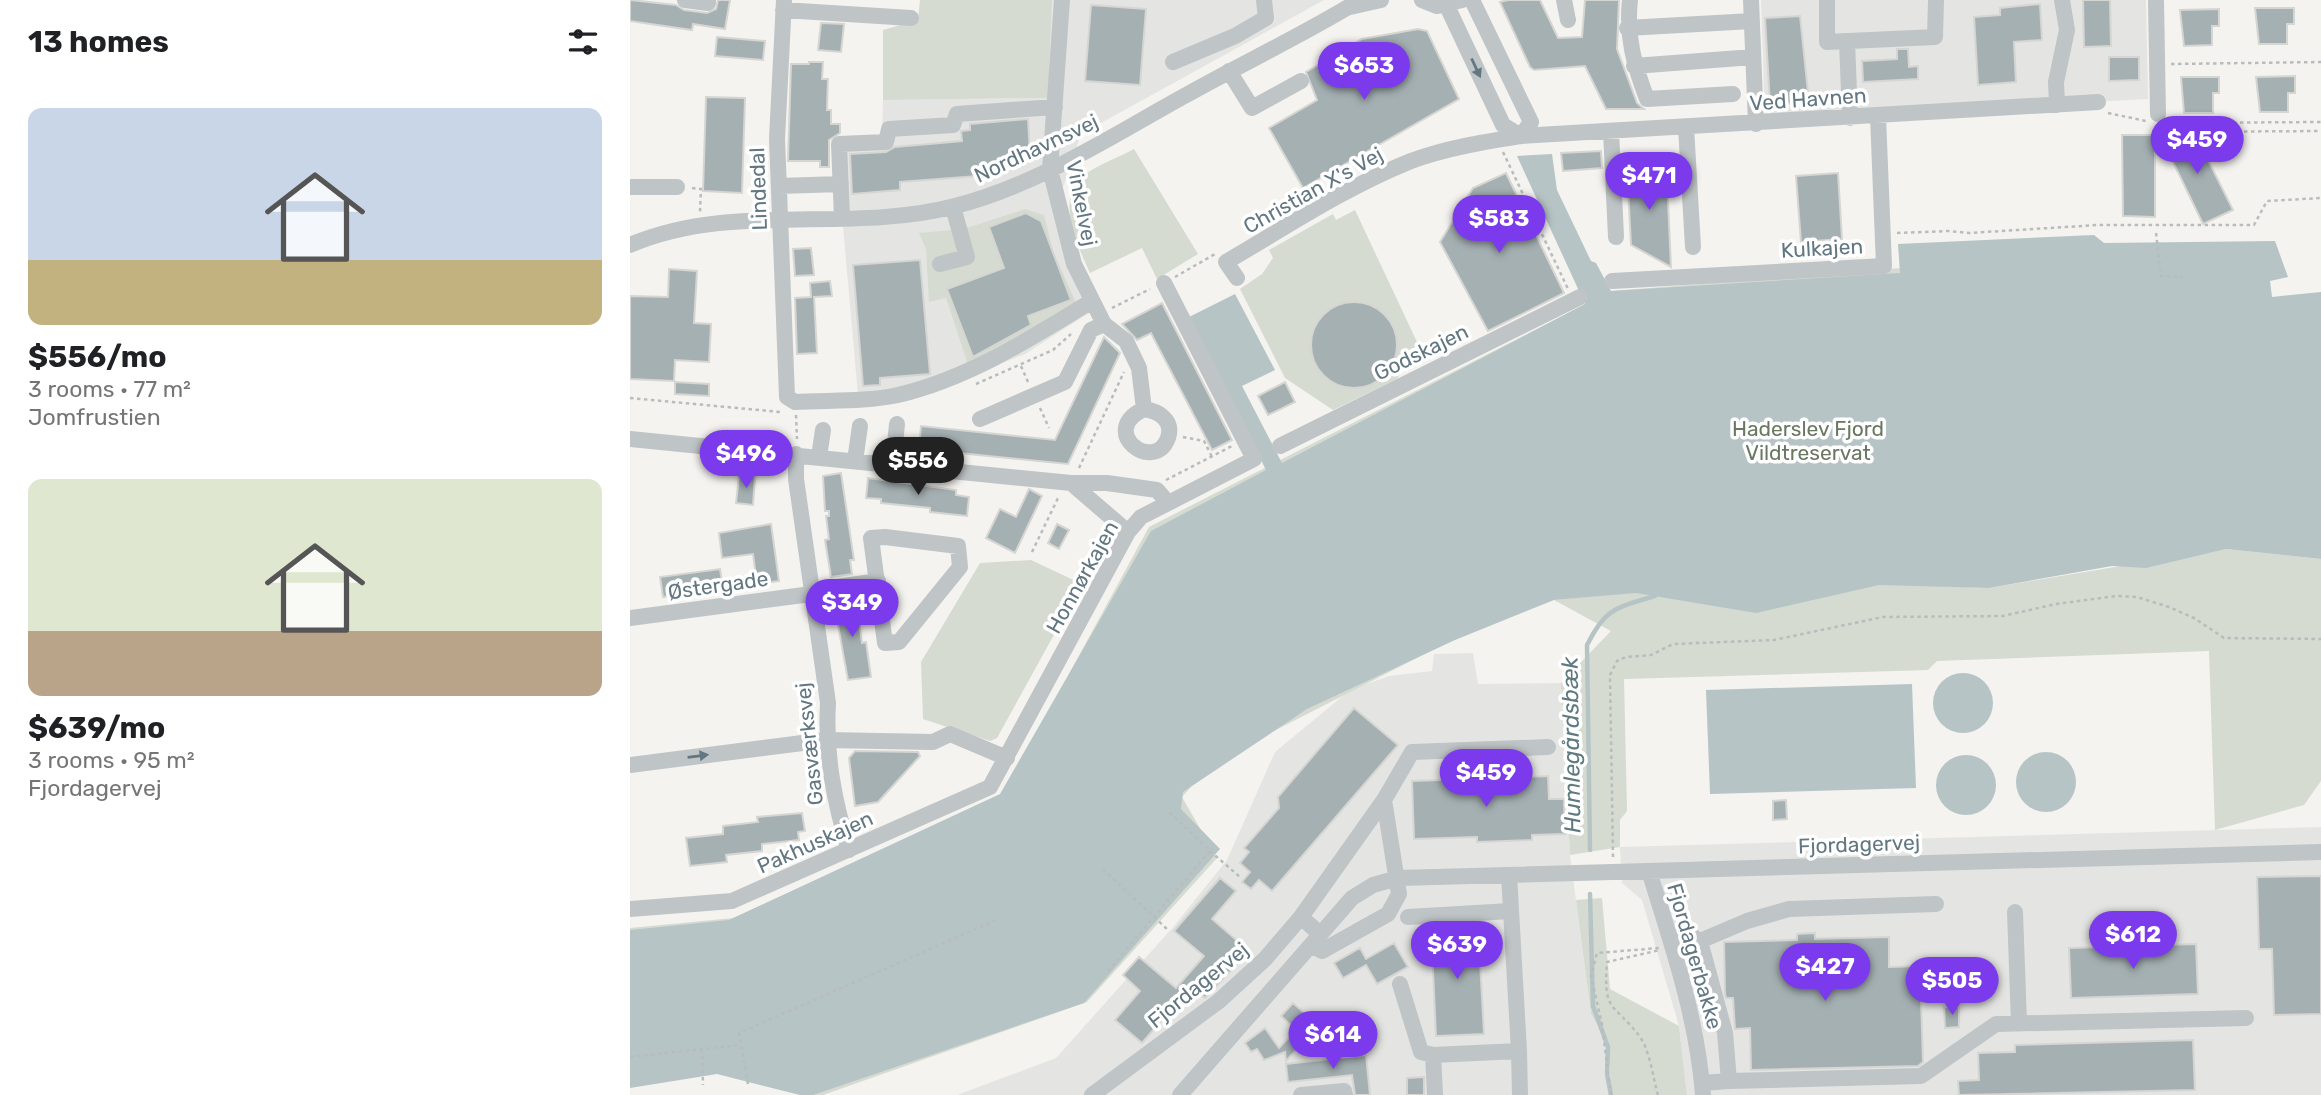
<!DOCTYPE html>
<html lang="en">
<head>
<meta charset="utf-8">
<style>
  :root { --surface:#fff; --page:#f6f6f6; --text:#202124; --muted:#757577; --accent:#7c3aed }
  body { margin:0; font-family:Rubik,sans-serif; background:var(--page); color:var(--text); height:100vh; display:flex; flex-direction:column; font-size:26px; white-space:nowrap }
  * { box-sizing:border-box; margin:0 }
  p { font-size:23px; color:var(--muted) }
  .icon { flex:none; width:38px; height:38px; fill:none; stroke:currentColor; stroke-width:2; stroke-linecap:round; stroke-linejoin:round }
  .map { position:relative; flex:1; overflow:hidden }
  .panel { display:flex; flex-direction:column; background:var(--surface); width:630px }
  .panel>* { flex:none }
  .price { position:absolute; translate:-50% -60px; padding:0 16px; border-radius:24px; background:var(--accent); color:#fff; font-size:23px; line-height:46px; filter:drop-shadow(0 2px 4px #0008) }
  .price::after { content:''; position:absolute; left:50%; top:42px; width:21px; height:16px; margin-left:-10px; background:inherit; clip-path:polygon(0 0,100% 0,50% 100%) }
  .price.active { background:#222; color:#fff }
  ul { padding:0; list-style:none }
  li { display:grid; align-content:center; gap:14px; height:371px; padding:0 28px }
  li span { display:grid; place-items:center; height:217px; border-radius:14px; color:#555 }
  li>.icon { margin-inline-start:auto }
  span .icon { width:126px; height:126px; fill:#fffc; stroke-width:1 }
  li b { font-size:30px }
  h2 { display:flex; justify-content:space-between; align-items:center; height:84px; padding:0 28px; font-size:30px }
  main { display:flex; flex:1; min-height:0 }
  .map>svg:first-child { display:block }
</style>
</head>
<body>
<main>
<section class="panel">
<h2>13 homes<svg class="icon" aria-label="filters" viewBox="0 0 24 24"><path d="M4 7h16M4 17h16"/><circle cx="9" cy="7" r="2"/><circle cx="15" cy="17" r="2"/></svg></h2>
<ul>
<li><span style="background:linear-gradient(#c9d6e8 70%,#c2b280 0)"><svg class="icon" aria-label="home" viewBox="0 0 24 24"><path d="M3 11l9-7 9 7M6 9v11h12V9"/></svg></span><div><b>$556/mo</b><p>3 rooms · 77 m²</p><p>Jomfrustien</p></div></li>
<li><span style="background:linear-gradient(#dfe7d0 70%,#b9a48a 0)"><svg class="icon" aria-label="home" viewBox="0 0 24 24"><path d="M3 11l9-7 9 7M6 9v11h12V9"/></svg></span><div><b>$639/mo</b><p>3 rooms · 95 m²</p><p>Fjordagervej</p></div></li>
</ul>
</section>
<div class="map">
<svg width="1691" height="1095" viewBox="0 0 1691 1095">
  <rect width="100%" height="100%" fill="#f4f3ef"/>
  <path fill="#e4e5e3" d="M422,0H694L451,134L432,191L459,313L395,354L325,382L228,395L205,137L252,135L253,100L417,98Z
    M1131,0H1516L1518,99L1135,119Z
    M843,653L848,684L931,683L940,855L961,1014L977,1042L982,1095H327L426,1058L544,926L597,860L645,752L720,690L759,676L802,671L804,654Z
    M1691,827V1095H1057L1049,1026L1012,900L992,883L990,847Z"/>
  <path fill="#d5dbd0" fill-rule="evenodd" d="M290,0H422L418,98L253,100V30L288,20Z
    M504,149L568,254L527,279L512,248L460,273C449,248 426,203 450,179C463,166 488,158 504,149Z
    M395,209L414,215L423,251L452,316L342,377L316,298L299,302L296,249L289,233L334,229Z
    M725,210L795,359L772,371L767,379L703,410L655,378L610,289L632,274L643,258L639,250L703,214L706,220Z
    M1550,246L1584,548L1516,567L1596,549L1691,559V781L1674,805L1585,830L1579,651L1307,661L1298,670L994,679L997,811L990,820V847L940,855L931,683L981,631L924,600L977,595L926,587L583,762L552,797L587,858L457,1002L193,1095H181L86,1063L0,1073V928L103,918L373,795L519,527L981,291ZM1488,559L1491,566L1359,588L1309,586Z
    M401,560L452,584L367,738L360,741L293,719L291,662L350,563Z
    M972,898L980,989L1049,1026L1057,1095H982L977,1042L961,1014L946,900Z"/>
  <path fill="#b6c4c6" d="M922,154L927,190L961,261L966,263L981,291L1270,273L1268,244L1464,235L1474,243L1645,241L1658,277L1640,281L1642,297L1691,292V559L1596,549L1516,568L1482,566L1359,588L1249,585L1126,613L1006,593L924,600L825,640L677,709L553,792L551,809L590,849L454,1003L183,1095H170L87,1074L0,1088V930L99,920L370,794L521,531L636,470L559,317L605,294L645,370L612,386L652,463L955,304L887,156Z
    M1303 703a30 30 0 1 1 60 0a30 30 0 1 1-60 0Z
    M1282,684L1286,788L1080,794L1076,690Z
    M1386 782a30 30 0 1 1 60 0a30 30 0 1 1-60 0Z
    M1306 785a30 30 0 1 1 60 0a30 30 0 1 1-60 0Z"/>
  <g fill="none" stroke-linecap="round" stroke-linejoin="round">
    <path stroke="#b6c4c6" stroke-width="4.5" d="M960,850L957,645C976,607 986,608 1025,596
      M960,894L963,1006L978,1047L977,1074L981,1095"/>
  </g>
  <path fill="#a5b0b3" stroke="#d5d5d2" stroke-width="2" d="M0,0L46,5L54,10L77,13L86,9L88,0H100L95,29L63,24L62,30L0,21Z
    M878,0H910L928,38L952,37L955,0H989L987,49L1007,103L1014,109H976L955,66L904,70L900,67L870,2Z
    M1453,0H1480L1481,46L1454,47Z
    M1410,4L1412,40L1384,42L1386,82L1348,85L1344,17L1370,15V8Z
    M461,5L516,9L510,85L455,81Z
    M1625,8H1664V24H1657V44H1629Z
    M1589,9V26H1582V45L1554,46L1550,10Z
    M1170,16L1179,102L1140,105L1135,18Z
    M191,23L214,24L211,52L188,50Z
    M788,29L797,31L829,99L673,188L639,128L687,100L676,72L732,39Z
    M87,37L135,41L133,60L85,56Z
    M1267,49H1278L1279,67L1288,66V79L1233,82L1232,61L1267,59Z
    M1479,57H1509V80L1479,81Z
    M179,62H193L192,79H198L197,110H201V124H210V133L199,140V167H190V161H158L161,64H179Z
    M1665,76V93H1658V112H1630L1626,77Z
    M1551,77H1589V93H1583V113H1554Z
    M76,97L115,98L112,193L73,191Z
    M398,119L400,156L368,158L369,171L361,175L270,182V190L222,194L220,154L256,152L265,147L332,141L331,131L340,130V124Z
    M1565,134L1603,210L1573,224L1530,135Z
    M1492,135H1525V217L1493,216Z
    M971,151L972,168L933,171L931,153Z
    M993,163L1012,170V163L1029,168V176L1037,179L1041,267L1001,245L997,167H993Z
    M876,173L934,293L858,331L810,242L843,188Z
    M1208,173L1212,239L1171,242L1166,176Z
    M396,213L411,221L441,300L398,316L401,325L343,357L317,289L374,268L359,227Z
    M181,248L184,275L165,276L163,249Z
    M290,260L300,374L250,378V385L233,386L223,265Z
    M39,269L67,271L64,323L81,324L79,362L45,360L44,381L0,379V296L38,297Z
    M200,281L202,296L184,297L187,353L167,354L165,298L181,297L180,283Z
    M681 345a43 43 0 1 1 86 0a43 43 0 1 1-86 0Z
    M532,303L602,440L582,450L521,333L507,340L492,324Z
    M474,337L490,353L438,464L289,449L291,426L425,440Z
    M45,382L79,384V396L45,394Z
    M655,382L665,402L638,415L628,396Z
    M211,473L224,560H220L222,574L201,577L195,540L199,539L196,516H199V511H195L193,476Z
    M109,476L125,477L123,505L106,503Z
    M238,478L326,490V495L339,497L337,516L300,512V508L251,503V499L236,498Z
    M399,489L412,496L385,553L356,538L370,509L386,517Z
    M141,524L149,581L127,584L123,554L92,558L89,533Z
    M427,524L439,530L429,549L418,543Z
    M90,569L93,588L33,597L30,577Z
    M221,596L223,608L227,607L232,643L236,642L241,677L218,680L203,598Z
    M724,708L768,745L642,891L629,880L621,889L612,882L620,872L610,863L619,852L614,848L649,808L648,797Z
    M225,751L288,752L290,756L248,802L225,806L219,758Z
    M918,776L919,799H934L935,834L902,835V840L847,842V837L784,839L782,781Z
    M1156,800L1157,819L1143,820V801Z
    M172,813L175,831L168,832L169,840L132,844V851L96,855L97,862L60,866L56,838L93,834V826L128,822L127,817Z
    M1691,876V1014L1644,1015L1642,949H1629L1627,877Z
    M590,878L606,891L582,919L619,951L575,998L561,986L512,1043L485,1020L510,991L493,975L509,957L546,988L574,956L544,931Z
    M848,925L854,1034L806,1036L801,928Z
    M1185,933V939L1259,937V967L1290,966L1293,1062L1288,1066L1121,1070L1120,1028L1105,1029L1103,998H1096L1095,994L1094,942L1167,940V934Z
    M764,943L778,967L747,984L736,965L713,978L704,963L730,948L736,959Z
    M1566,944L1568,994L1441,998L1439,948Z
    M663,1003L679,1017L670,1028L678,1035L675,1040L656,1061L655,1052L634,1060L627,1049L621,1052L615,1043L635,1028L649,1048L666,1030L651,1016Z
    M1314,1007H1329V1027L1315,1028Z
    M1563,1040L1565,1090L1329,1095L1328,1081L1349,1080L1348,1053L1385,1052V1045Z
    M736,1055L740,1095H725L722,1075L658,1082L656,1064Z
    M794,1077V1095H777V1078Z"/>
  <g fill="none" stroke-linecap="round" stroke-linejoin="round">
    <path stroke="#b9bcbd" stroke-width="2.5" stroke-dasharray="3.5 3.5" stroke-linecap="butt" d="M1541,64L1691,62
      M1478,113L1516,121
      M1540,123L1691,122
      M1527,128V132L1691,131
      M873,152L938,289
      M62,188L71,189L70,212
      M1267,233L1319,231L1339,233L1468,225H1624L1637,201L1691,198
      M1526,233L1531,276L1553,277
      M545,277L585,254
      M482,308L520,289
      M391,366L398,382
      M346,384L423,350L441,334
      M0,398L150,412
      M410,408L419,428
      M166,415L167,439
      M553,437L574,441L582,457
      M449,468L494,372
      M536,480L602,446
      M402,552L429,496
      M580,851L610,877
      M983,857L980,675L987,661L996,657L1021,655L1043,644L1144,640L1253,617L1373,616L1426,604L1486,596L1507,597L1539,607L1564,618L1594,638L1691,639
      M473,869L538,930
      M478,971L580,851L538,811
      M72,1049L73,1085
      M0,1057L111,1045
      M118,1084L109,1033L366,920
      M981,1095L972,1025L961,976L967,953L1029,948
      M1028,1095C1023,1078 1020,1051 1010,1037C983,1001 973,1014 977,962L1030,950"/>
    <path stroke="#bfc4c6" stroke-width="16" d="M55,0L78,3V0
      M154,0L147,139L157,397L165,402C199,400 235,402 268,395C339,378 400,339 462,301
      M432,0L420,169L444,264L474,324L496,341L509,368L514,409C528,411 544,420 538,438C524,475 467,431 514,409
      M792,0L807,6L832,0
      M842,0L901,122L891,136
      M934,0L938,20
      M1000,0C996,36 1004,65 1017,99L1103,94
      M1121,0L1126,124
      M1197,0V42L1305,37L1306,0
      M1526,0L1528,114
      M817,6L873,125L891,136
      M720,7L751,0
      M153,10L281,18
      M997,28L1122,21
      M1217,41L1220,118
      M543,62L605,36L636,18L634,0
      M1004,66L1123,57
      M599,71L622,108L671,81
      M1427,105L1426,82L1437,30L1432,0
      M1056,127L1063,247
      M981,131L986,237
      M149,186L211,184
      M0,187H47
      M212,218L209,144L256,142L259,129L323,125L327,114L425,107
      M0,245C103,201 218,234 325,206C408,185 483,135 558,94C615,62 675,34 730,0
      M310,264L337,257L323,207
      M607,278L596,262C656,227 716,187 781,161C816,148 854,142 891,136L1468,102
      M982,281L1254,266L1248,116
      M350,419L435,382L461,330L474,324
      M0,439L441,483H477L527,490L538,503
      M650,446L950,297
      M166,454V479L198,703C195,754 204,801 219,850
      M189,457L193,430
      M225,461L230,426
      M263,464L267,424
      M441,483L498,532
      M255,537L328,546L330,567L269,642L255,643L241,538Z
      M180,591L248,581
      M0,618L181,594
      M0,765L196,740L303,742L320,734L377,758
      M1019,871C1042,945 1067,1017 1073,1095
      M0,909L102,901L360,787L498,532L511,517L624,459L534,283
      M1385,912L1389,1023
      M671,917L754,800
      M778,917L880,911
      M1039,936L1058,934L1070,941L1095,1033L1099,1081L1072,1083
      M1070,941L1117,921L1159,909L1306,904
      M681,945L692,951L758,914L769,894L754,800L782,752L918,747
      M770,984L791,1052L803,1055L889,1051L879,875
      M889,1051L890,1095
      M803,1055L805,1095
      M1099,1081L1291,1076L1366,1024L1616,1018
      M462,1095L589,1001L635,959L671,917L690,934
      M550,1095L722,898L743,885L768,878L1691,852
      M671,1095L714,1091L715,1095"/>
  </g>
  <defs><path id="oneway-solid" d="M-6-.8H1V-3.2L6.5 0L1 3.2V.8H-6Z" transform="scale(1.75)"/></defs>
  <g fill="#627781">
    <use href="#oneway-solid" transform="translate(846 68) rotate(65)"/>
    <use href="#oneway-solid" transform="translate(68 756) rotate(-7)"/>
  </g>
  <g text-anchor="middle" dominant-baseline="central" stroke-width="7" stroke-linejoin="round" paint-order="stroke">
    <g font-size="21" fill="#627781" stroke="#fff">
      <text transform="translate(1178 99) rotate(-4)">Ved Havnen</text>
      <text transform="translate(406 148) rotate(-25)">Nordhavnsvej</text>
      <text transform="translate(128 189) rotate(-92)">Lindedal</text>
      <text transform="translate(683 190) rotate(-29)">Christian X's Vej</text>
      <text transform="translate(452 203) rotate(79)">Vinkelvej</text>
      <text transform="translate(1192 248) rotate(-3)">Kulkajen</text>
      <text transform="translate(791 352) rotate(-26)">Godskajen</text>
      <text transform="translate(452 577) rotate(-61)">Honnørkajen</text>
      <text transform="translate(88 585) rotate(-8)">Østergade</text>
      <text transform="translate(179 744) rotate(-96)">Gasværksvej</text>
      <text transform="translate(185 842) rotate(-24)">Pakhuskajen</text>
      <text transform="translate(1229 844) rotate(-2)">Fjordagervej</text>
      <text transform="translate(1065 956) rotate(74)">Fjordagerbakke</text>
      <text transform="translate(568 985) rotate(-39)">Fjordagervej</text>
    </g>
    <g font-size="21" fill="#687861" stroke="#fff">
      <text x="1178" y="428">Haderslev Fjord<tspan x="1178" dy="24">Vildtreservat</tspan></text>
    </g>
    <g font-size="23" font-style="italic" fill="#5e7a7f" stroke="#fff">
      <text transform="translate(941 745) rotate(-91)">Humlegårdsbæk</text>
    </g>
  </g>
</svg>
<b class="price" style="left:734px;top:102px">$653</b>
<b class="price" style="left:1567px;top:176px">$459</b>
<b class="price" style="left:1019px;top:212px">$471</b>
<b class="price" style="left:869px;top:255px">$583</b>
<b class="price" style="left:116px;top:490px">$496</b>
<b class="price active" style="left:288px;top:497px">$556</b>
<b class="price" style="left:222px;top:639px">$349</b>
<b class="price" style="left:856px;top:809px">$459</b>
<b class="price" style="left:1503px;top:971px">$612</b>
<b class="price" style="left:827px;top:981px">$639</b>
<b class="price" style="left:1195px;top:1003px">$427</b>
<b class="price" style="left:1322px;top:1017px">$505</b>
<b class="price" style="left:703px;top:1071px">$614</b>
</div>
</main>
</body>
</html>
